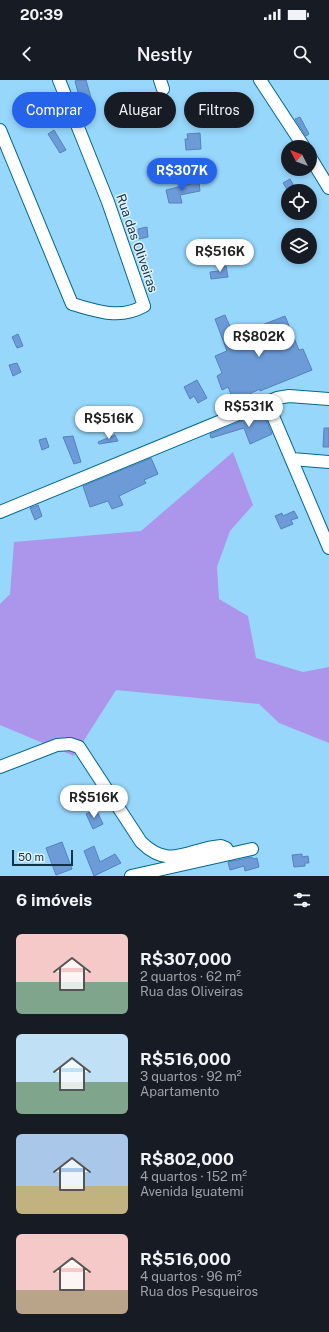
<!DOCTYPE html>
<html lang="pt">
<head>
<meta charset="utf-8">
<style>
  :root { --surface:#171b24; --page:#242831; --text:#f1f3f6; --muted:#9ea1a6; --accent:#2563eb }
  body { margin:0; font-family:"Public Sans",sans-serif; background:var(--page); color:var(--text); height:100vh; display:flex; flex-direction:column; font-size:15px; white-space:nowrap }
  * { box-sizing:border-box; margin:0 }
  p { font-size:13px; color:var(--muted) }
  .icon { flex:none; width:22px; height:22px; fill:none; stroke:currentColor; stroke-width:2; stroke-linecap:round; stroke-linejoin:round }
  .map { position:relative; height:796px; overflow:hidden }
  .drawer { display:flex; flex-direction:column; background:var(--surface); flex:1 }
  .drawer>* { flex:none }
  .guide { position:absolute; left:12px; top:12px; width:305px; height:36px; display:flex; gap:8px }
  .needle { width:26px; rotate:312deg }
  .controls { position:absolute; left:281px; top:60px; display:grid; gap:8px }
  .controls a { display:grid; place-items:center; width:36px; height:36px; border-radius:50%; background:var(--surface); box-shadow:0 2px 6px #0003; font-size:20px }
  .scale { position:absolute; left:12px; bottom:10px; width:61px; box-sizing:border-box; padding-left:4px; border:2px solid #103346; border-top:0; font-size:11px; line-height:14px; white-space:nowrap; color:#103346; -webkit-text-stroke:3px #e1f1fa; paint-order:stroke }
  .price { position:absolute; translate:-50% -34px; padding:0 9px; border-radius:14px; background:#fff; color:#222; font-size:13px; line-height:26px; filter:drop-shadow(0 1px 2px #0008) }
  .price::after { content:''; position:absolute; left:50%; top:24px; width:12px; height:9px; margin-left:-6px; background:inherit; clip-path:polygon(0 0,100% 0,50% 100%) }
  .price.on { background:var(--accent); color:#fff }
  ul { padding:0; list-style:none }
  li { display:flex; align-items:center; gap:12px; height:100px; padding:0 16px }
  li span { display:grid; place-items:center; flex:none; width:112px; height:80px; border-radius:6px; color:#555 }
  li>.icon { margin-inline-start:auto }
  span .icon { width:48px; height:48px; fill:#fffc; stroke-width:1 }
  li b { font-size:17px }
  h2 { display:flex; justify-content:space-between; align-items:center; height:48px; padding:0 16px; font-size:17px }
  .pill { padding:0 14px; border-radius:18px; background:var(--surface); box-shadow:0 2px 6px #0003; font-size:14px; line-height:36px }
  .pill.on { background:var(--accent); color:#fff }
  .status { display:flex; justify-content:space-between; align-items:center; height:28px; padding:0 20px; background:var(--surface); direction:ltr }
  .status svg { height:11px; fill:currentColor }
  header { display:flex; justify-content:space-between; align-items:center; height:52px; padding:0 16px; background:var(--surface); font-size:18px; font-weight:600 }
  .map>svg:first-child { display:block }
</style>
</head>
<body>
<div class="status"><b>20:39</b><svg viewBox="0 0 49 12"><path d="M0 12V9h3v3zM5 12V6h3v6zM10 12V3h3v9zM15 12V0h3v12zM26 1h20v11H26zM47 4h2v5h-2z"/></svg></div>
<header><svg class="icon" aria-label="back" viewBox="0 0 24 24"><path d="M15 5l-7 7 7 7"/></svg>Nestly<svg class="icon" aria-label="search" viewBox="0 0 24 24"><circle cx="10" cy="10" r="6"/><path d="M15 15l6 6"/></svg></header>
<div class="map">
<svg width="329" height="796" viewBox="0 0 329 796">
  <rect width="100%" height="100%" fill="#97d7fc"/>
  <path fill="#ac96eb" d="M233,372L253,425L230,451L217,487L219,519L248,536L256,578L303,592L329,587V663L279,643L259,624L116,610L74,676L0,645V524L10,514L14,462L141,451Z"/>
  <path fill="#6c9bd8" stroke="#5482bd" d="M79,0H86L94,28L83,31L75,1Z
    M300,37L309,54L306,56L295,39Z
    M54,50L66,70L60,73L48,54Z
    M200,53L201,69L186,70L185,59H188L187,54Z
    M290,99L297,111H288L283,103Z
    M199,102L200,111L180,115L182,123H169L166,110Z
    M147,147L148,157L139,159L138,149Z
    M226,186L228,197L211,199L210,192L219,191V188Z
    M225,235L234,256L285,236L299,270L303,269L312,290L260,311V309L234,321L228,307L222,310L217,296L222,293L215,276L227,271L215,239Z
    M18,254L23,266L17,268L12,257Z
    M17,283L21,292L13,296L9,285Z
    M197,300L207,318L198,323L194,316L190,319L184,307Z
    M263,332L272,354L250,364L244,348L211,358L210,354Z
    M324,348H329V367H323Z
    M115,355L118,361L99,364L98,362Z
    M73,356L81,382L74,384L63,357Z
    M46,358L49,367L42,370L39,360Z
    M151,378L158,394L144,400L146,403L119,416L123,425L112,429L108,421L90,427L83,406Z
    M38,425L42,436L35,440L30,428Z
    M294,431L298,438L291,440L293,444L281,449L275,436L282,433L283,436Z
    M96,729L103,744L93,749L86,734Z
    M62,762L72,789L56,795L46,768Z
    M94,766L100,782L115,774L121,783L94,796L84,771Z
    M302,774V777L308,776L309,783H305V786L294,787L292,775Z
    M252,777L253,779L257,778L259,787L245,791L244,786L230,790L228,782Z"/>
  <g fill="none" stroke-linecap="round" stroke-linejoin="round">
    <defs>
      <path id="minor" d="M160,0L163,9
        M260,0L304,67
        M0,50L72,224C98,231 119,240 144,226L108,122L59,0
        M310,77L329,108
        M267,322L329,468
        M292,379L329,382
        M0,432L277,318L289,316L329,319
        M0,687L57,665L70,664L79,667L141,762C170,791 189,768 221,766L226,768L230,774
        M131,796L252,769"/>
    </defs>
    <use href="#minor" stroke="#016892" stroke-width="14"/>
    <use href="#minor" stroke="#fff" stroke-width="12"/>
  </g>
  <g text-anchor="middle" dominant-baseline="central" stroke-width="3" stroke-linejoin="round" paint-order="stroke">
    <g font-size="13" fill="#103346" stroke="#e1f1fa">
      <text transform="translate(137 163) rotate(71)">Rua das Oliveiras</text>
    </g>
  </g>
</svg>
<div class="controls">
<a><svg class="needle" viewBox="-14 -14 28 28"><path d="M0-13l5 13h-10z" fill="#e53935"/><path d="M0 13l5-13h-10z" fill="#9ea1a6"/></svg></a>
<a><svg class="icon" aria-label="locate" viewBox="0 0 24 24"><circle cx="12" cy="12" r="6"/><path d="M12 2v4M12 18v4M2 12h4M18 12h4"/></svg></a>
<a><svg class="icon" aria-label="layers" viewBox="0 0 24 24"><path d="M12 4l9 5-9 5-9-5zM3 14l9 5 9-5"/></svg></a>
</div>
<div class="scale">50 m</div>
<b class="price on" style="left:182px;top:112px">R$307K</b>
<b class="price" style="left:220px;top:193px">R$516K</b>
<b class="price" style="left:259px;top:278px">R$802K</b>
<b class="price" style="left:249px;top:348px">R$531K</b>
<b class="price" style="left:109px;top:360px">R$516K</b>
<b class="price" style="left:94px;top:739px">R$516K</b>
<div class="guide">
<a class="pill on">Comprar</a>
<a class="pill">Alugar</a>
<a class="pill">Filtros</a>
</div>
</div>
<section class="drawer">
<h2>6 imóveis<svg class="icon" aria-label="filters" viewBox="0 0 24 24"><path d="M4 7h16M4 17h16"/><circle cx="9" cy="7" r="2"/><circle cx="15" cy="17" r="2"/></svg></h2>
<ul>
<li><span style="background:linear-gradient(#f6c9c9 60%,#7fa58c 0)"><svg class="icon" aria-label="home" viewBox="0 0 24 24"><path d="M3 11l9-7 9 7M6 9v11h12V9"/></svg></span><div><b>R$307,000</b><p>2 quartos · 62 m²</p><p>Rua das Oliveiras</p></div></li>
<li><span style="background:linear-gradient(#bfe0f5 60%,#7fa58c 0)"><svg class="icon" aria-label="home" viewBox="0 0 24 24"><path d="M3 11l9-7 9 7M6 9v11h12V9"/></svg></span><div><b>R$516,000</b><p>3 quartos · 92 m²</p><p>Apartamento</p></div></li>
<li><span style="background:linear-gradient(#a9c7e8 65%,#c2b280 0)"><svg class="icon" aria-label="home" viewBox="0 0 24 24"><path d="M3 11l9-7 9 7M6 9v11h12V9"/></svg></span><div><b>R$802,000</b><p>4 quartos · 152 m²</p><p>Avenida Iguatemi</p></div></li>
<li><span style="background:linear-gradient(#f6c9c9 70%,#b9a48a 0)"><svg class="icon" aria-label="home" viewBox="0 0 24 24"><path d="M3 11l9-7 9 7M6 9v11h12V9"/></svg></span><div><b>R$516,000</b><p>4 quartos · 96 m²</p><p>Rua dos Pesqueiros</p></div></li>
</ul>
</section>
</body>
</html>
